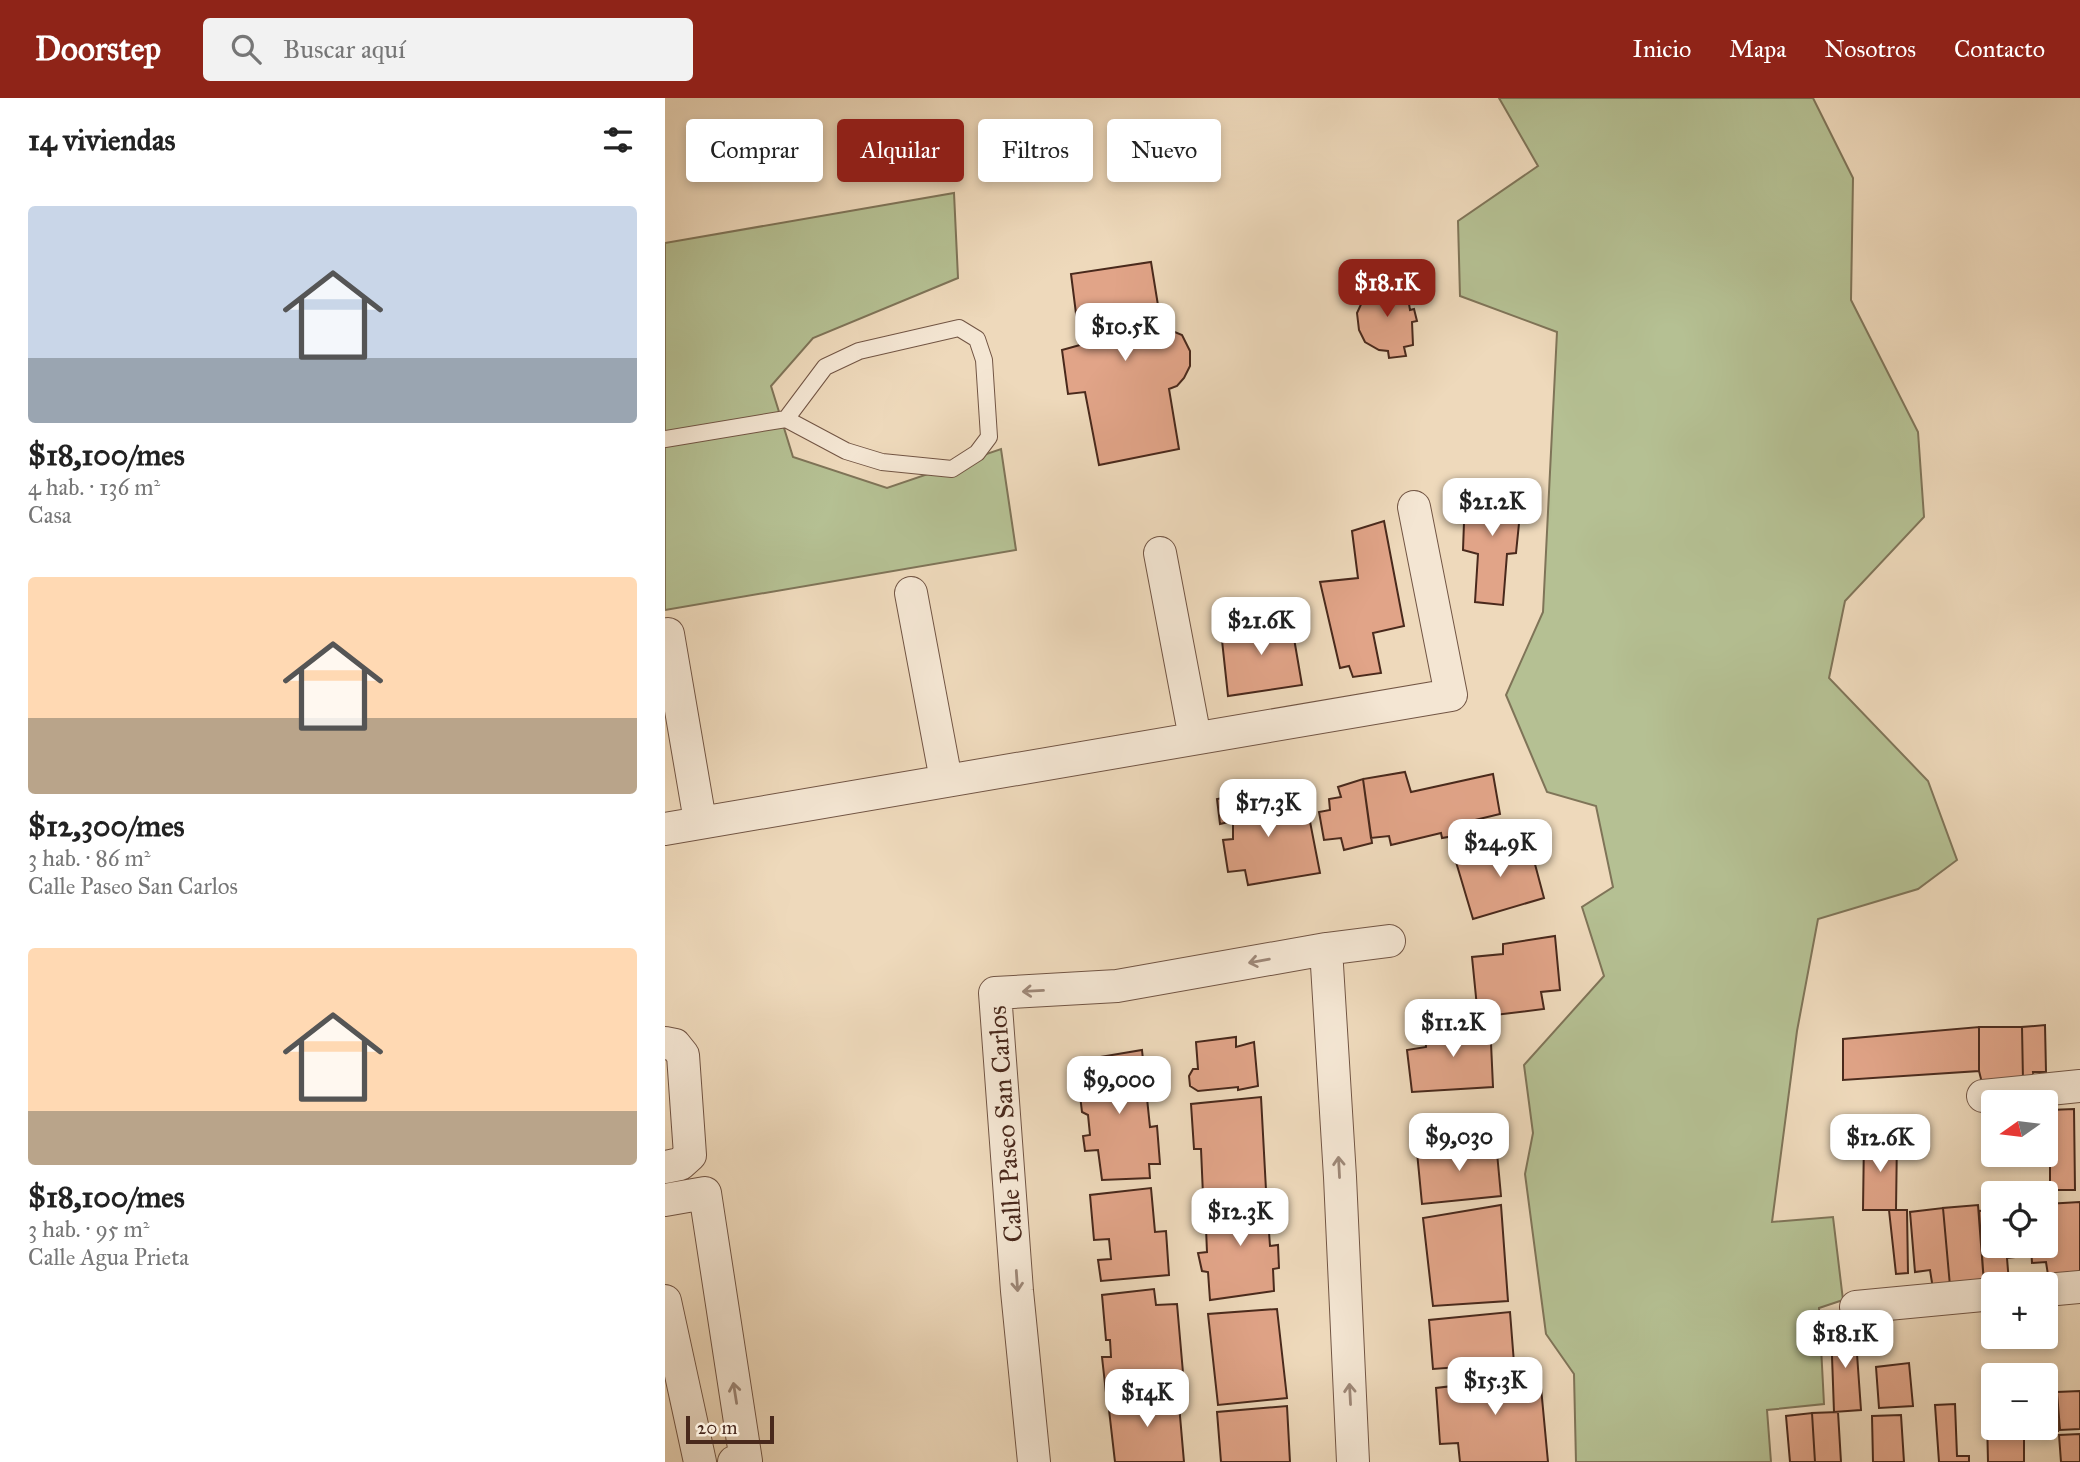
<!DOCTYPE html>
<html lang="es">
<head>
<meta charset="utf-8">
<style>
  :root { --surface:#fff; --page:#f2f2f2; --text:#222; --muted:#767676; --accent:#8f2418 }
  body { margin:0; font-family:"IM FELL Great Primer",serif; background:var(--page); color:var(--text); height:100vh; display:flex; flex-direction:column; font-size:26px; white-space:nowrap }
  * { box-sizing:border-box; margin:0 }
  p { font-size:23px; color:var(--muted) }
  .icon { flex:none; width:38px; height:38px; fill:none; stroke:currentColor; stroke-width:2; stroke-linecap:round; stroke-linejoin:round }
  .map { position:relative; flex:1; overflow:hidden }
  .panel { display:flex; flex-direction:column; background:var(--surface); width:665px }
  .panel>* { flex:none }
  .banner { position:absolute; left:21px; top:21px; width:665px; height:63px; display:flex; gap:14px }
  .needle { width:46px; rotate:256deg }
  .tools { position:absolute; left:1316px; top:992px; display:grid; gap:14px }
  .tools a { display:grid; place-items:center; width:77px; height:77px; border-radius:7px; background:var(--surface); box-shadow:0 4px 10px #0003; font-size:35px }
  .scale { position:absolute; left:21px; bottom:18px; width:88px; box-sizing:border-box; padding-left:7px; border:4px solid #49291c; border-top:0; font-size:19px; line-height:24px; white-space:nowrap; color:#49291c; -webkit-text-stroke:5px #f4e6d3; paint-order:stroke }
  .price { position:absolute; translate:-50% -60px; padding:0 16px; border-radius:14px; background:#fff; color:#222; font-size:23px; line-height:46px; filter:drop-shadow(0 2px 4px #0008) }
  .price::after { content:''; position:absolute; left:50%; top:42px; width:21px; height:16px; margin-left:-10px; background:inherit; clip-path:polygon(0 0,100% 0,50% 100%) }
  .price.current { background:var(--accent); color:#fff }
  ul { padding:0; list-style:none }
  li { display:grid; align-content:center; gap:14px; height:371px; padding:0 28px }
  li span { display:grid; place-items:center; height:217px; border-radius:7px; color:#555 }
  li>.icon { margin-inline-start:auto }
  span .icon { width:126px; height:126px; fill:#fffc; stroke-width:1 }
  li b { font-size:30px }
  h2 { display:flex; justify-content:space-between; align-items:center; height:84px; padding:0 28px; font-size:30px }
  .pill { padding:0 24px; border-radius:7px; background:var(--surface); box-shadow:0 4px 10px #0003; font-size:24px; line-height:63px }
  .pill.current { background:var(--accent); color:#fff }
  header { display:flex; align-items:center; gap:42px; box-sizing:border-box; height:98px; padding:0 35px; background:var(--accent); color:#fff }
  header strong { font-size:33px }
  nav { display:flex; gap:38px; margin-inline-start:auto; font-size:24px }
  .search { width:490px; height:63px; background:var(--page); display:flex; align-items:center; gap:18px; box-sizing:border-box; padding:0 24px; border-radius:7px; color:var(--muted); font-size:26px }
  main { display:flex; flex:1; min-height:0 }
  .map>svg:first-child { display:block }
</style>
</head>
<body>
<header>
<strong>Doorstep</strong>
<div class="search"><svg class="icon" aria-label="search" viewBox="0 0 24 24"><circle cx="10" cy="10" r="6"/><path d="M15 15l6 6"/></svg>Buscar aquí</div>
<nav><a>Inicio</a><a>Mapa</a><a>Nosotros</a><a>Contacto</a></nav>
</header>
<main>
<section class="panel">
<h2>14 viviendas<svg class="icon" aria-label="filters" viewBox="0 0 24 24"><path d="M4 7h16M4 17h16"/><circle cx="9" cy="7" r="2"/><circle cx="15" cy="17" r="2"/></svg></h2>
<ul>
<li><span style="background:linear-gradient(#c9d6e8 70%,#9aa5b1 0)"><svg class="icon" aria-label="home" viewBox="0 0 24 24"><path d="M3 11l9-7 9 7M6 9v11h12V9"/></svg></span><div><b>$18,100/mes</b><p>4 hab. · 136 m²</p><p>Casa</p></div></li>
<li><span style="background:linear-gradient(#ffd9b3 65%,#b9a48a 0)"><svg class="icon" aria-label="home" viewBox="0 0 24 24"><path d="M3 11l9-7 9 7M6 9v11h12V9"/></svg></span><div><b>$12,300/mes</b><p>3 hab. · 86 m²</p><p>Calle Paseo San Carlos</p></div></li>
<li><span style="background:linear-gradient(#ffd9b3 75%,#b9a48a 0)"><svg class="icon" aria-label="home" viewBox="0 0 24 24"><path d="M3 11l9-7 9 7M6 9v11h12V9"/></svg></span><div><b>$18,100/mes</b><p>3 hab. · 95 m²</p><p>Calle Agua Prieta</p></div></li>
</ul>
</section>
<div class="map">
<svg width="1415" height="1364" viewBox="0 0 1415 1364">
  <rect width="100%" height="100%" fill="#eed9bb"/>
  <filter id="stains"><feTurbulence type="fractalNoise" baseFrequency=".00286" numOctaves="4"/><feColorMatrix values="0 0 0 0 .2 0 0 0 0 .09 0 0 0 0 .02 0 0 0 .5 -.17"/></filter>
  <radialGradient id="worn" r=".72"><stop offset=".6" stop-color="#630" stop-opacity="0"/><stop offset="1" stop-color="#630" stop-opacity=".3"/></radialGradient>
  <path fill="#b5c093" stroke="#7f7458" stroke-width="2" d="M834,0H1148L1188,80L1186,202L1253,334L1259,419L1180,503L1164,580L1263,683L1292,762L1253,791L1153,821L1132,933L1107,1124L1168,1119L1178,1202L1154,1210L1159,1306L1102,1312L1106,1364H911L909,1276L881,1236L860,1076L868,1035L859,967L939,878L917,809L948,789L931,708L882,694L841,597L878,514L892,234L795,198L793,123L873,68Z
    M289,95L293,180L148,240L106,288L128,359L222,390L336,351L351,452L0,512V145Z"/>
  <path fill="#e1a488" stroke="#49291c" stroke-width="2" d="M486,164L497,232H505L517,237L525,253V268L519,280L512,288L504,291L514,351L434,367L420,294L403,296L397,252L415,247L406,176Z
    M712,180H728L731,191L741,188L745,212L749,211L752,223L747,224L748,247L739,249L741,258L724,260L723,253L714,252L700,244L694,232L692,215L698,202L706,193L712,191Z
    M858,386L851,455L842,456L838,507L810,504L813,456L798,452L800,397Z
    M719,423L739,528L708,535L716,575L688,579L684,568L675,570L655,484L693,480L687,433Z
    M625,517L637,587L563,598L556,533Z
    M740,674L746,694L828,676L835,716L810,722L812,734L777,740L776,735L726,747L724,738L706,740L698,681Z
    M698,681L707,745L679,752L676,740L659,742L654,714L665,712L664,701L676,699L673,689Z
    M592,694L597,709L641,703L655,775L583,787L580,772L563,774L558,742L568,741V723L555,726L552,701Z
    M863,740L879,800L808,821L791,764Z
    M890,838L895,892L876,894L879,911L813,919L807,859L838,856V846Z
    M825,923L828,989L747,994L742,952L761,949L760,931Z
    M1380,927L1381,974H1368L1369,983H1358L1357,929Z
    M1314,929V973L1178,982V941Z
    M1314,929H1357L1358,983L1317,985L1314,973Z
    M571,939V949L589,944L593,988L573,992V989L533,993L525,988L524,978L528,971H533L531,944Z
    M477,952L485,1029L492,1028L495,1066H484L485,1080L437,1082L433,1052L420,1053L418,1038L425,1037L423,1017L417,1014L415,997L422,993L417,962Z
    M596,999L601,1092L538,1097L536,1051H529L526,1006Z
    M1409,1011L1410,1092H1385V1012Z
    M1199,1039H1232L1231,1112H1198Z
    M831,1044L836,1098L757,1106L752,1054Z
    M486,1090L490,1134L501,1133L504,1177L436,1183L433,1162L446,1161L444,1141L429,1142L425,1097Z
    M607,1098L609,1132L604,1134L605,1148L613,1147L614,1170L608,1171L609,1193L545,1202L543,1174L537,1173L533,1155L542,1154L540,1106Z
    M1415,1104V1174L1383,1177L1381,1164L1367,1165L1366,1148H1381V1106Z
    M836,1107L843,1203L768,1208L758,1120Z
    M1313,1107L1319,1186L1285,1188L1278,1110Z
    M1278,1110L1285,1188L1268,1191L1265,1172L1250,1174L1245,1114Z
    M1224,1112H1242L1243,1175L1231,1176Z
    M1328,1112V1148H1366V1157L1342,1160L1344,1185L1319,1186L1314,1113Z
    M489,1191L491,1207L512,1206L519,1286L441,1295L437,1259H446L445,1242H441L437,1197Z
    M612,1211L622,1300L553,1307L543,1216Z
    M845,1214L849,1265L768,1271L764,1222Z
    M1190,1228L1196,1312L1169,1314L1166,1230Z
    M1244,1265L1248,1308L1214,1310L1211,1269Z
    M874,1268L883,1364H795L793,1345L775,1346L771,1290L796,1287V1276Z
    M1415,1293V1331L1395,1332L1392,1294Z
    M1381,1294H1390L1393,1333L1359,1334V1364H1323L1322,1320L1328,1319V1330H1381Z
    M513,1295L519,1364H450L443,1303Z
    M1290,1306L1292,1358H1304V1364H1274L1270,1307Z
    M622,1308L625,1364H556L552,1314Z
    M1173,1314L1176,1364H1150L1147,1315Z
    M1147,1315L1150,1364H1125L1121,1318Z
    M1236,1317L1239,1364H1208L1207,1318Z
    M1415,1336V1364H1396L1394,1337Z"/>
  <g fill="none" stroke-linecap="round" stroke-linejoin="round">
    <defs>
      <path id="service" d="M0,341L121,321L181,353L217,364L287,371L312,355L324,339L319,262L312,241L294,230L194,253L160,269L121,321"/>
      <path id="minor" d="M495,455L530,640
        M246,495L281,682
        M3,536L35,723
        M0,731L786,597L749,409
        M661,851L675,1079L688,1364
        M0,945L10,947L18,957L25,1057L15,1066L0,1069
        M1318,998L1415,988
        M0,1102L40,1095L81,1363L69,1364
        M1381,1192L1415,1189
        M0,1203L35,1364
        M1191,1209L1328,1196
        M369,1364L352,1193L330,895L452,888L661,851L724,843"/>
    </defs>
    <use href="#service" stroke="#725544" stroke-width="18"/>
    <use href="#minor" stroke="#725544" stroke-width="34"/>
    <use href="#service" stroke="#f4e6d3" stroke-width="16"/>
    <use href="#minor" stroke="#f4e6d3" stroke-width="32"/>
  </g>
  <defs><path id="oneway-shaft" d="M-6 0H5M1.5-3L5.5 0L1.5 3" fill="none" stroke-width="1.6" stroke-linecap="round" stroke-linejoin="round" transform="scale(1.75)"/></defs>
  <g stroke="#9e8878">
    <use href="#oneway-shaft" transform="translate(594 863) rotate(170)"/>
    <use href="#oneway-shaft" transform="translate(368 893) rotate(177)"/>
    <use href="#oneway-shaft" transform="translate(674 1069) rotate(-93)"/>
    <use href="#oneway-shaft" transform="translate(352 1183) rotate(86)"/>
    <use href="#oneway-shaft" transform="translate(70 1295) rotate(-99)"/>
    <use href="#oneway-shaft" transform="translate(685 1296) rotate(-93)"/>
  </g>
  <g text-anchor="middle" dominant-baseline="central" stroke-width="5" stroke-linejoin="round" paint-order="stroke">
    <g font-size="26" fill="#49291c" stroke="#f4e6d3">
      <text transform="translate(340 1026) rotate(-94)">Calle Paseo San Carlos</text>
    </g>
  </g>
  <rect width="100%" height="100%" filter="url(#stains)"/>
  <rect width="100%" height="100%" fill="url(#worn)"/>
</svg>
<div class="tools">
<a><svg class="needle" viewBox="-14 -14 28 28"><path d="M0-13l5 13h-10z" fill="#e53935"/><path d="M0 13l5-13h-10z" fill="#767676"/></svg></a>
<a><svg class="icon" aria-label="locate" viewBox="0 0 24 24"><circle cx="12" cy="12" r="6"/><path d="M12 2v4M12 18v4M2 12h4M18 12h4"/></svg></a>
<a>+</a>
<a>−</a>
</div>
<div class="scale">20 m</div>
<b class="price current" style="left:722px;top:221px">$18.1K</b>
<b class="price" style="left:460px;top:265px">$10.5K</b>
<b class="price" style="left:827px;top:440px">$21.2K</b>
<b class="price" style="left:596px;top:559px">$21.6K</b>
<b class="price" style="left:603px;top:741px">$17.3K</b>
<b class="price" style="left:835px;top:781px">$24.9K</b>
<b class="price" style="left:788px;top:961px">$11.2K</b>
<b class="price" style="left:454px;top:1018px">$9,000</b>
<b class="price" style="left:794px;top:1075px">$9,030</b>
<b class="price" style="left:1215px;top:1076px">$12.6K</b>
<b class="price" style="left:575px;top:1150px">$12.3K</b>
<b class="price" style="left:1180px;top:1272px">$18.1K</b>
<b class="price" style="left:830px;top:1319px">$15.3K</b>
<b class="price" style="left:482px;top:1331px">$14K</b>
<div class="banner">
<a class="pill">Comprar</a>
<a class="pill current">Alquilar</a>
<a class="pill">Filtros</a>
<a class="pill">Nuevo</a>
</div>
</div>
</main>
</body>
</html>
